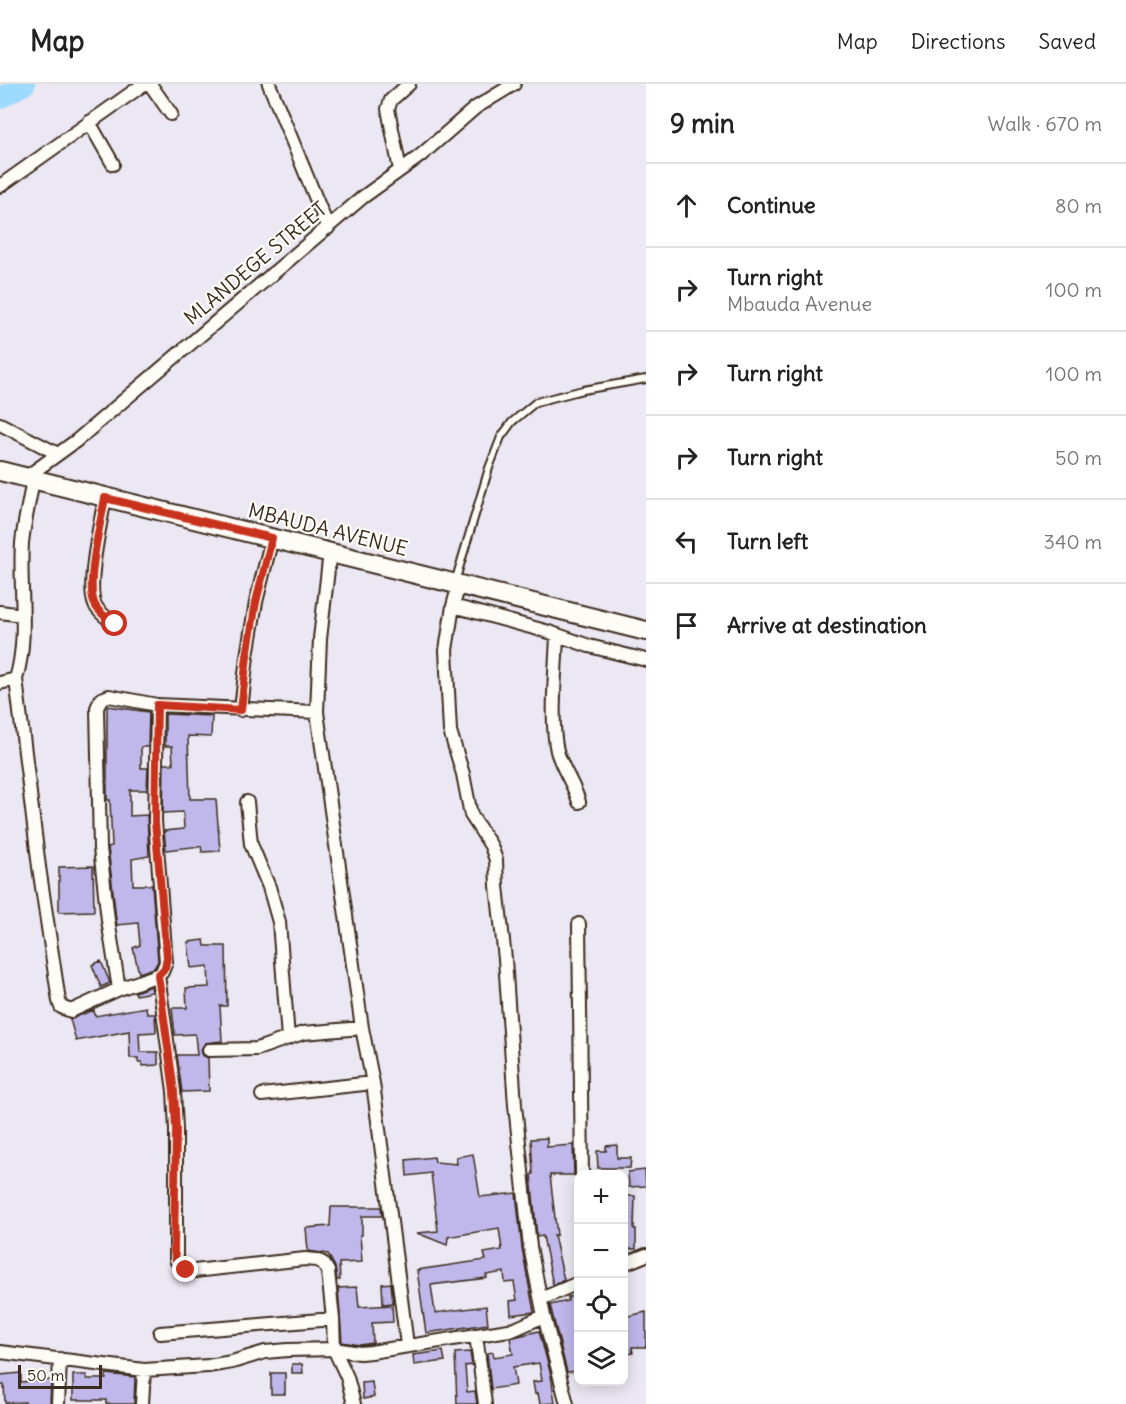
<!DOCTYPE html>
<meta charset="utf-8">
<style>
:root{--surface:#fff;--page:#f6f6f6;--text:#222;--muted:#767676;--line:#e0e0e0}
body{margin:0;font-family:Delius,sans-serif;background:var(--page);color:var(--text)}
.controls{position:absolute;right:18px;bottom:18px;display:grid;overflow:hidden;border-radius:12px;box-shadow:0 3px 15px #0003}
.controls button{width:54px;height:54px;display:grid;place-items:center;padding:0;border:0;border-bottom:2px solid var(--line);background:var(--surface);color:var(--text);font:30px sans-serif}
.scale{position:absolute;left:18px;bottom:15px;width:84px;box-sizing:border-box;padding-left:6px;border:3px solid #3b2a1e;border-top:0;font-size:16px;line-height:21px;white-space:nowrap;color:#3b2a1e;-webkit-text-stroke:4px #fdfcf7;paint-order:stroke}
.stop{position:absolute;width:18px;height:18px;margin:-14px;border:4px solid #c8321e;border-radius:50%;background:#fff}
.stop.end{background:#c8321e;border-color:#fff;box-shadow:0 2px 6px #0008}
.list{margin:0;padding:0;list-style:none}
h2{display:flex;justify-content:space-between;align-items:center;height:78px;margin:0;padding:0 24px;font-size:26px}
h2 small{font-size:20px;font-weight:400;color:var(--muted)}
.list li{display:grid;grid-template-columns:39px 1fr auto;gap:18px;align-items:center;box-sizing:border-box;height:84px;padding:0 24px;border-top:2px solid var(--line)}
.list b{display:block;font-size:22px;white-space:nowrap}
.list p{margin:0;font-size:20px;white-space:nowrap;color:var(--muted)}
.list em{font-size:20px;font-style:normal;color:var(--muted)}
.icon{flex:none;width:33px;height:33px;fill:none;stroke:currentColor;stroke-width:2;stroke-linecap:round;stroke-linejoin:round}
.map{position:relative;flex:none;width:646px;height:1320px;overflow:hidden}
header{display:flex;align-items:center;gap:36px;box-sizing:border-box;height:84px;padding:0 30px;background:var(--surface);border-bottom:2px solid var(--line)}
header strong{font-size:28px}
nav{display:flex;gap:33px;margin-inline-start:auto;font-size:21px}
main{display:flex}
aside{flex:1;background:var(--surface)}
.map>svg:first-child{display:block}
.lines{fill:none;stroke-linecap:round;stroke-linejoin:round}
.river{stroke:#9ed9ff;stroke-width:21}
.building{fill:#c0b8ea;stroke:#3b2a1e;stroke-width:1.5}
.lane-casing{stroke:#3b2a1e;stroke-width:10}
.street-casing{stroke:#3b2a1e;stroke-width:16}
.secondary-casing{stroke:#3b2a1e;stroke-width:22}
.lane{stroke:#fdfcf7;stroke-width:6}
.street{stroke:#fdfcf7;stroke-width:12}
.secondary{stroke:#fdfcf7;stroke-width:18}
.route{stroke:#c8321e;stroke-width:8}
.labels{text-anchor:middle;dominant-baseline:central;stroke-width:4.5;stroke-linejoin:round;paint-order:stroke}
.street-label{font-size:20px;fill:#3b2a1e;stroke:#fdfcf7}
</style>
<header>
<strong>Map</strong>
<nav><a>Map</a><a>Directions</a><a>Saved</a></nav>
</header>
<main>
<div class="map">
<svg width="646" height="1320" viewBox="0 0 646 1320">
<rect width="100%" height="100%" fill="#ebe8f3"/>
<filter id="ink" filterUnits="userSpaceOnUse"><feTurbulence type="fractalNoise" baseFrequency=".0167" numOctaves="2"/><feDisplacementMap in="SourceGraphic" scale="12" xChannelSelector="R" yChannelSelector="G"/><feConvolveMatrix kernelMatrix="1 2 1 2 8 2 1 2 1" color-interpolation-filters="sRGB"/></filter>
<g filter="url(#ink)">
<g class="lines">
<path class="river" d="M0 14 25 0"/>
</g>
<path class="building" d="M107 622 149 628 148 663H141V684H148L147 706H130V732L147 731 149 772 132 775 133 801H152L158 877 154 884 139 889 133 864 140 861 138 839 117 841 116 835 108 763 112 762 110 716H107Z
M165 630 212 632 211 653 188 652 190 715H216L220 767 202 768 201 762 166 766 164 747 184 745 183 728 163 729 164 680H173L172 662H165Z
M93 782 94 827 59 828V783Z
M204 856 205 862H226L227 922H220L222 957 205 959 201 966 202 971 208 974 209 1007 182 1008 177 971H197L195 950 175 951 172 924H187L186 904 209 903 208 882 191 884 188 858Z
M101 877 110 899 101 903 92 881Z
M151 902 152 908 136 911 135 908Z
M146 923 147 930H155L156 948 139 949 140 968H158V981L142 982V978H138V974H130L129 947 76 957 70 935 94 926 95 932Z
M547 1054V1063L573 1061 574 1091H550L557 1151H554L564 1196 553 1201 543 1152 537 1153 531 1091 533 1090 531 1055Z
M617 1061V1074H631L630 1084H598L597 1067H606V1062Z
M473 1070 480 1113 516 1109 522 1164 534 1228 511 1231 510 1217 517 1216 514 1198 505 1199 504 1188 486 1191 487 1194 431 1201 435 1229 486 1222 488 1240 426 1249 417 1186 486 1176 484 1169 502 1166 499 1144 448 1153 447 1161 417 1149 438 1147 431 1089 407 1092 406 1076 434 1073 435 1078 457 1080 456 1073Z
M645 1086 646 1102 629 1103 628 1088Z
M624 1112H635L634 1145H636V1165H624Z
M331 1123H381L382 1132H362V1151H360L362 1178 339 1179 340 1196H337L335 1183 328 1170 308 1167 306 1144 330 1142Z
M391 1199 393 1219 383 1220 382 1200Z
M357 1203 359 1223 392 1221 393 1238 372 1239 373 1259 360 1261 342 1258 338 1204Z
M579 1212V1287L567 1288 550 1221 568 1217V1213Z
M646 1228V1263H632L633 1269 624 1271V1233Z
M539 1247 551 1291 555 1319 540 1320 538 1309 535 1310 533 1298 542 1297 539 1279 513 1283 516 1301 491 1305 487 1269 493 1268 494 1273 513 1270 510 1254Z
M443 1267 445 1277 414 1281 413 1271Z
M470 1268 472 1281 465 1282 467 1308 475 1307 477 1320H457L455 1269Z
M292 1280H302L303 1289H292Z
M21 1289V1298L51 1296 50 1320H25V1318L5 1319 4 1301H0V1291Z
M271 1289H285V1310H271Z
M106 1290 135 1293 134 1320H106V1316H73V1291H87V1295H106Z
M372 1298 374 1313 363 1315 362 1299Z"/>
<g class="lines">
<g class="lane-casing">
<path id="lane" d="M455 498 489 384 501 353 512 338 536 318 583 306 646 295"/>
</g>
<g class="street-casing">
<path id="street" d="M150 0 171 30
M269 0 328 144
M89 38 113 80
M400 86 388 25 391 16 409 0
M0 102 144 0
M0 340 58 370
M25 394 76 357 363 113 420 72 475 24 514 0
M105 414C101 437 86 501 95 521 99 529 108 535 115 540
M330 468 320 555 317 628 362 944 373 999 407 1261
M459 500 453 522 446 566 450 647 463 690 471 731 491 762 496 776 497 802 505 875 515 1021 530 1163 544 1232 567 1320
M453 522 549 548 589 562 646 576
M0 528 23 531
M557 551C556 584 550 636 557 667 562 685 574 700 579 718
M16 595 39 783 59 917 61 923 71 927 119 905 158 891 162 888 166 878 155 737 157 621
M0 599 16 595C29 551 19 505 22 459 24 438 30 416 33 394
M241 626 247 572 256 518 272 454
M247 718 251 760 269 803 279 838 288 954
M579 840 582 1090
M158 891 174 1007 176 1045V1176L186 1186 194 1187 305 1175 317 1176 323 1179 328 1187 333 1235 334 1265 347 1293 354 1320
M119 905 108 836 100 764 97 624 101 615 109 612 157 621 317 628
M209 966 257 965 303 949 362 944
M262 1011 373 999
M624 1180 646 1171
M541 1215 578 1199
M160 1249 333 1235
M476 1251 485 1320
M0 1268 144 1286 208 1282 232 1278 265 1268 288 1266 334 1265 360 1269 371 1268 515 1245 544 1232
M58 1320 60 1275
M142 1320 144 1286"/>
</g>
<g class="secondary-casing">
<path id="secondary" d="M0 387 646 547"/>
</g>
<use href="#lane" class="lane"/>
<use href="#street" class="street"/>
<use href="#secondary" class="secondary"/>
</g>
</g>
<g class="lines" filter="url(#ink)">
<path class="route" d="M115 540C108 535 99 529 95 521 85 501 101 437 105 414L272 454 256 518 247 572 241 626 157 621 155 738 167 873 165 884 158 891 174 1007 176 1045 174 1168 176 1176 186 1186"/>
</g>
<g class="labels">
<g class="street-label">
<text transform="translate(255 179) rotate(-40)">MLANDEGE STREET</text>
<text transform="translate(328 445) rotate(14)">MBAUDA AVENUE</text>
</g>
</g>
</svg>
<div class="controls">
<button>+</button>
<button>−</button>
<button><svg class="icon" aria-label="locate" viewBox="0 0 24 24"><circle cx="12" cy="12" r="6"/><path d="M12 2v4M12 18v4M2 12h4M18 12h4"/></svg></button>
<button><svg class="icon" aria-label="layers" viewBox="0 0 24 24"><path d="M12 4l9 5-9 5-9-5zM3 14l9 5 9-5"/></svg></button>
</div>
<div class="scale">50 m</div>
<div class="stop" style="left:115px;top:540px"></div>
<div class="stop end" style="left:186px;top:1186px"></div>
</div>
<aside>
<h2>9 min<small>Walk · 670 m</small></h2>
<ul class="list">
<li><svg class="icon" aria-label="ahead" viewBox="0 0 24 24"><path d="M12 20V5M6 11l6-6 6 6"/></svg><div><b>Continue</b></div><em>80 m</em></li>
<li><svg class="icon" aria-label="right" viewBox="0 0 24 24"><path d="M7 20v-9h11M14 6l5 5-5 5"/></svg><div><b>Turn right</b><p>Mbauda Avenue</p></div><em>100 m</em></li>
<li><svg class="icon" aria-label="right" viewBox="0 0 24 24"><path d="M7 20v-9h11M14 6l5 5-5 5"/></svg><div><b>Turn right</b></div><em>100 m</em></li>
<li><svg class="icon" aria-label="right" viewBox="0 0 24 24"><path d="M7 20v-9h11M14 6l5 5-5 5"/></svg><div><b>Turn right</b></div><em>50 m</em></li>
<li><svg class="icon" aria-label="left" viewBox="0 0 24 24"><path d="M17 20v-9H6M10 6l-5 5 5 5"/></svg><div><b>Turn left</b></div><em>340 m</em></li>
<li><svg class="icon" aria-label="arrive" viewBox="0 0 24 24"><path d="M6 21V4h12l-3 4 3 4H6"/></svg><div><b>Arrive at destination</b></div></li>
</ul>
</aside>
</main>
